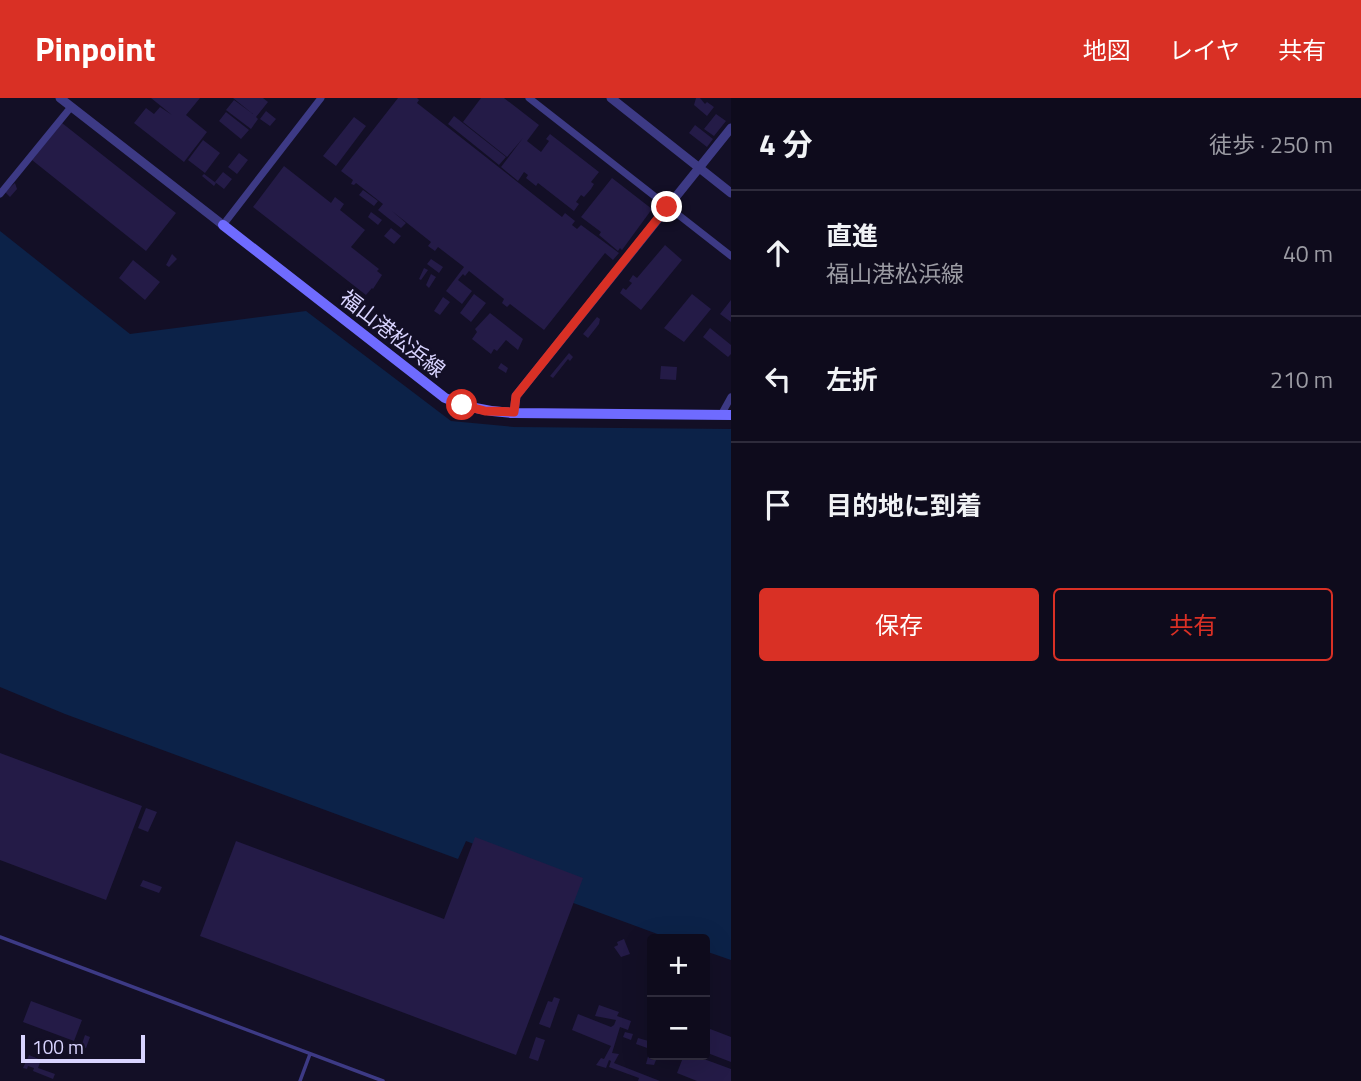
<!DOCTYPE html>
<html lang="ja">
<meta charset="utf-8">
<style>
:root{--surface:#0e0b1c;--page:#1c1929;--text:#f1f3f6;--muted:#9b9ba3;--line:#2e2b3b;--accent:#d93025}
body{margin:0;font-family:"Titillium Web","Noto Sans JP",sans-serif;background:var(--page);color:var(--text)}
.controls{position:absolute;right:21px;bottom:21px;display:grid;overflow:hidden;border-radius:7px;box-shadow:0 7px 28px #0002}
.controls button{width:63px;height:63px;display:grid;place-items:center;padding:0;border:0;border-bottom:2px solid var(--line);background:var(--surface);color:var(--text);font:35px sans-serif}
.scale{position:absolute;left:21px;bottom:18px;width:124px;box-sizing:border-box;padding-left:7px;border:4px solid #d9d4ff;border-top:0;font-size:19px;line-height:24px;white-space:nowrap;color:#d9d4ff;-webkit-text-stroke:5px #130f26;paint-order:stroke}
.stop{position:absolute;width:21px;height:21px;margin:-16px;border:5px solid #d93025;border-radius:50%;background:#fff}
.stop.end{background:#d93025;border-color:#fff;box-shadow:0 2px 7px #0008}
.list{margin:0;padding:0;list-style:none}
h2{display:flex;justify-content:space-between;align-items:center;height:91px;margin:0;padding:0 28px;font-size:30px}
h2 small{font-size:23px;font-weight:400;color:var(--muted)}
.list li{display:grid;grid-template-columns:46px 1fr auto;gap:21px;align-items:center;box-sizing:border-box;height:126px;padding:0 28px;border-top:2px solid var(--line)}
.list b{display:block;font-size:26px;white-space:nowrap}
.list p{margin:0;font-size:23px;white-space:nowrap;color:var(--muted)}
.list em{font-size:23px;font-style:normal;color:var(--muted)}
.actions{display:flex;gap:14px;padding:21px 28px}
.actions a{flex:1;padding:16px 0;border:2px solid var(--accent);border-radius:7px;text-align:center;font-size:24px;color:var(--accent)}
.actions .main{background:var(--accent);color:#fff}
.icon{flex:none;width:38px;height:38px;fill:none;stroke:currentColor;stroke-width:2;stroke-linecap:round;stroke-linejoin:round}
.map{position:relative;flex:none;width:731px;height:983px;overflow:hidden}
header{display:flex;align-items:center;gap:42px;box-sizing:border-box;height:98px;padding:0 35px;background:var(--accent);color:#fff}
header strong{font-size:33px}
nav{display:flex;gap:38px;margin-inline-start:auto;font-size:24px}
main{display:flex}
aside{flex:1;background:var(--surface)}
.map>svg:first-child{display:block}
.water{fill:#0c2248}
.building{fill:#241b47}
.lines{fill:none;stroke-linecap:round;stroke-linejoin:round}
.service{stroke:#3d3a85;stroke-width:3.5}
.minor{stroke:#3d3a85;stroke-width:7}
.tertiary{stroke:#3d3a85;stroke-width:9}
.secondary{stroke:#6f6bff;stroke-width:10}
.route{stroke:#d93025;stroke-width:9}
.labels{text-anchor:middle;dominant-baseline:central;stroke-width:5;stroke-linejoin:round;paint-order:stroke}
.street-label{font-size:21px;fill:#d9d4ff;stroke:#130f26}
</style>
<header>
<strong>Pinpoint</strong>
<nav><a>地図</a><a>レイヤ</a><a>共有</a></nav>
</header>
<main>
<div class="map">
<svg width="731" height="983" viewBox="0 0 731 983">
<rect width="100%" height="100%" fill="#130f26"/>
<path class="water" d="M0 133 130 236 306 213 451 323 514 329 731 331V862L705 853V841H671L568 803 573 784 466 743 458 761 65 616 0 589Z"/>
<path class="building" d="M151 0H200L186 17 207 34 184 64 134 25 146 10 154 16 160 9 172 17Z
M233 0H263L268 4 256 19 258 21 251 31 226 12 234 2 253 16Z
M398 0H417L419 2 417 5 562 119 565 115 575 123 572 127 577 131 581 127 619 155 613 162 605 155 544 232 510 206 507 209 502 205 504 201 469 173 465 178 463 176 458 182 472 193 462 206 446 193 464 169 438 149 435 153 428 148 431 144 392 113 406 125 401 130 388 120 378 112 383 106 356 85 354 87 351 86 353 82 341 73Z
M481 0H504L539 27 527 43 541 54 549 43 546 41 550 36 599 74 591 84 594 86 591 91 584 99 581 97 576 104 579 106 574 113 538 85 536 88 526 80 528 77 524 74 518 83 501 69 523 40 507 59 463 24Z
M696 0H700L705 6 707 4 714 9 707 18 694 7Z
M266 13 276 21 270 28 260 21Z
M226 14 249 32 241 41 219 23Z
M716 16 726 23 714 38 704 31Z
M454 18 506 59 499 67 448 26Z
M354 19 366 28 336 68 323 58Z
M62 25 176 115 146 153 32 62Z
M695 27 713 41 707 49 689 35Z
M203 42 220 55 205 75 188 62Z
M239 55 248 62 237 76 228 69Z
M284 68 331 105 335 99 344 106 340 112 365 132 351 149 379 171 377 173 382 177 373 191 372 190 366 197 253 109Z
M223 74 232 81 224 91 215 84Z
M204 76 216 85 214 88 202 78Z
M612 80 652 111 622 152 620 150 618 153 599 137 601 134 581 119Z
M15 85 17 91 10 99 5 94Z
M363 92 378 103 374 108 359 97Z
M371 114 382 122 378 127 368 119Z
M391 130 401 138 394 146 384 138Z
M665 147 682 162 641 212 620 195 623 190 626 192 632 185 629 183 633 177 637 180Z
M172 156 177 161 169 169 166 167Z
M431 161 443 169 439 175 427 166Z
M133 162 160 184 145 202 119 180Z
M424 170 428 172 421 182 419 181Z
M431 176 436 179 429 190 426 187Z
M474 196 486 205 471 224 460 215Z
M692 196 711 211 684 244 664 230Z
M443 199 450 204 440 217 434 213Z
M731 202V224L720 216Z
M490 215 523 241 518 252 506 242 497 253 494 251 491 256 472 241 477 234 475 231Z
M597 219 600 221 599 226 588 240 583 236Z
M710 230 731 247V256L728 259 703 239Z
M569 255 573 259 570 263 568 261 553 280 550 278Z
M501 265 508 270 506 275 498 270Z
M661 268 677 269 676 282 660 281Z
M0 655 142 708 106 802 0 762Z
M146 710 157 714 148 734 138 730Z
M475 739 583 780 516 957 200 838 236 743 444 821Z
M143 782 162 789 159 795 140 788Z
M624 841 630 856 621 859 614 849 618 847 617 844Z
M554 899 560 901 550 930 539 926 548 903 552 904Z
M31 903 82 922 74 943 23 924Z
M599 907 619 914 617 918 631 923 628 932 620 929 612 955 619 956 614 965 660 983H638L639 980 609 969 611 963 609 962 606 970 596 967 601 960 604 961 611 948 572 932 578 916 611 929 614 927 616 922 595 918Z
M705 929 731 939V964L705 954Z
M625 934 633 936 631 942 623 939Z
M85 937 90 939 86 950 81 949Z
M536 939 545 942 538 963 529 960Z
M638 940 652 944V957H658L654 967 646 966 650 951 636 946Z
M29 957 41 962 38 970 55 976 53 981 33 973 34 970 28 968 27 971 23 970Z
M684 957H693L731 971V983H697L677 975Z"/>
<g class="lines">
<path class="service" d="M0 839 383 983
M300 983 310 956"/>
<path class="minor" d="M529 0 731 158
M0 96 71 9
M223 127 321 0
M721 317 731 299"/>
<path class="tertiary" d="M60 0 223 127
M611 0 731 95
M514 315 516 298 731 30"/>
<path class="secondary" d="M223 127 445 300C468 310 489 314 514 315L731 317"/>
</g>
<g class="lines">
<path class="route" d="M462 307 485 313 514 314 516 298 667 109"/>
</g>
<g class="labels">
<g class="street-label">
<text transform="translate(393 235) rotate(38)">福山港松浜線</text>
</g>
</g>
</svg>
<div class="controls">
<button>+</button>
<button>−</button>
</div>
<div class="scale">100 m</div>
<div class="stop" style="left:462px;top:307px"></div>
<div class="stop end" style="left:667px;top:109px"></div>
</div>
<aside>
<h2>4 分<small>徒歩 · 250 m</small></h2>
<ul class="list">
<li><svg class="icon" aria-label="ahead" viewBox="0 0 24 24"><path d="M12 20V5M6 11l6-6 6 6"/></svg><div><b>直進</b><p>福山港松浜線</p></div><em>40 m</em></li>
<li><svg class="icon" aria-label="left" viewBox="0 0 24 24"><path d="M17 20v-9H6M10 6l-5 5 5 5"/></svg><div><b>左折</b></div><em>210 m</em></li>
<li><svg class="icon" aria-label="arrive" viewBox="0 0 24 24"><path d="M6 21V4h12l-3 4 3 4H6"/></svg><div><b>目的地に到着</b></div></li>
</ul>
<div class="actions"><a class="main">保存</a><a>共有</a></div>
</aside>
</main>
